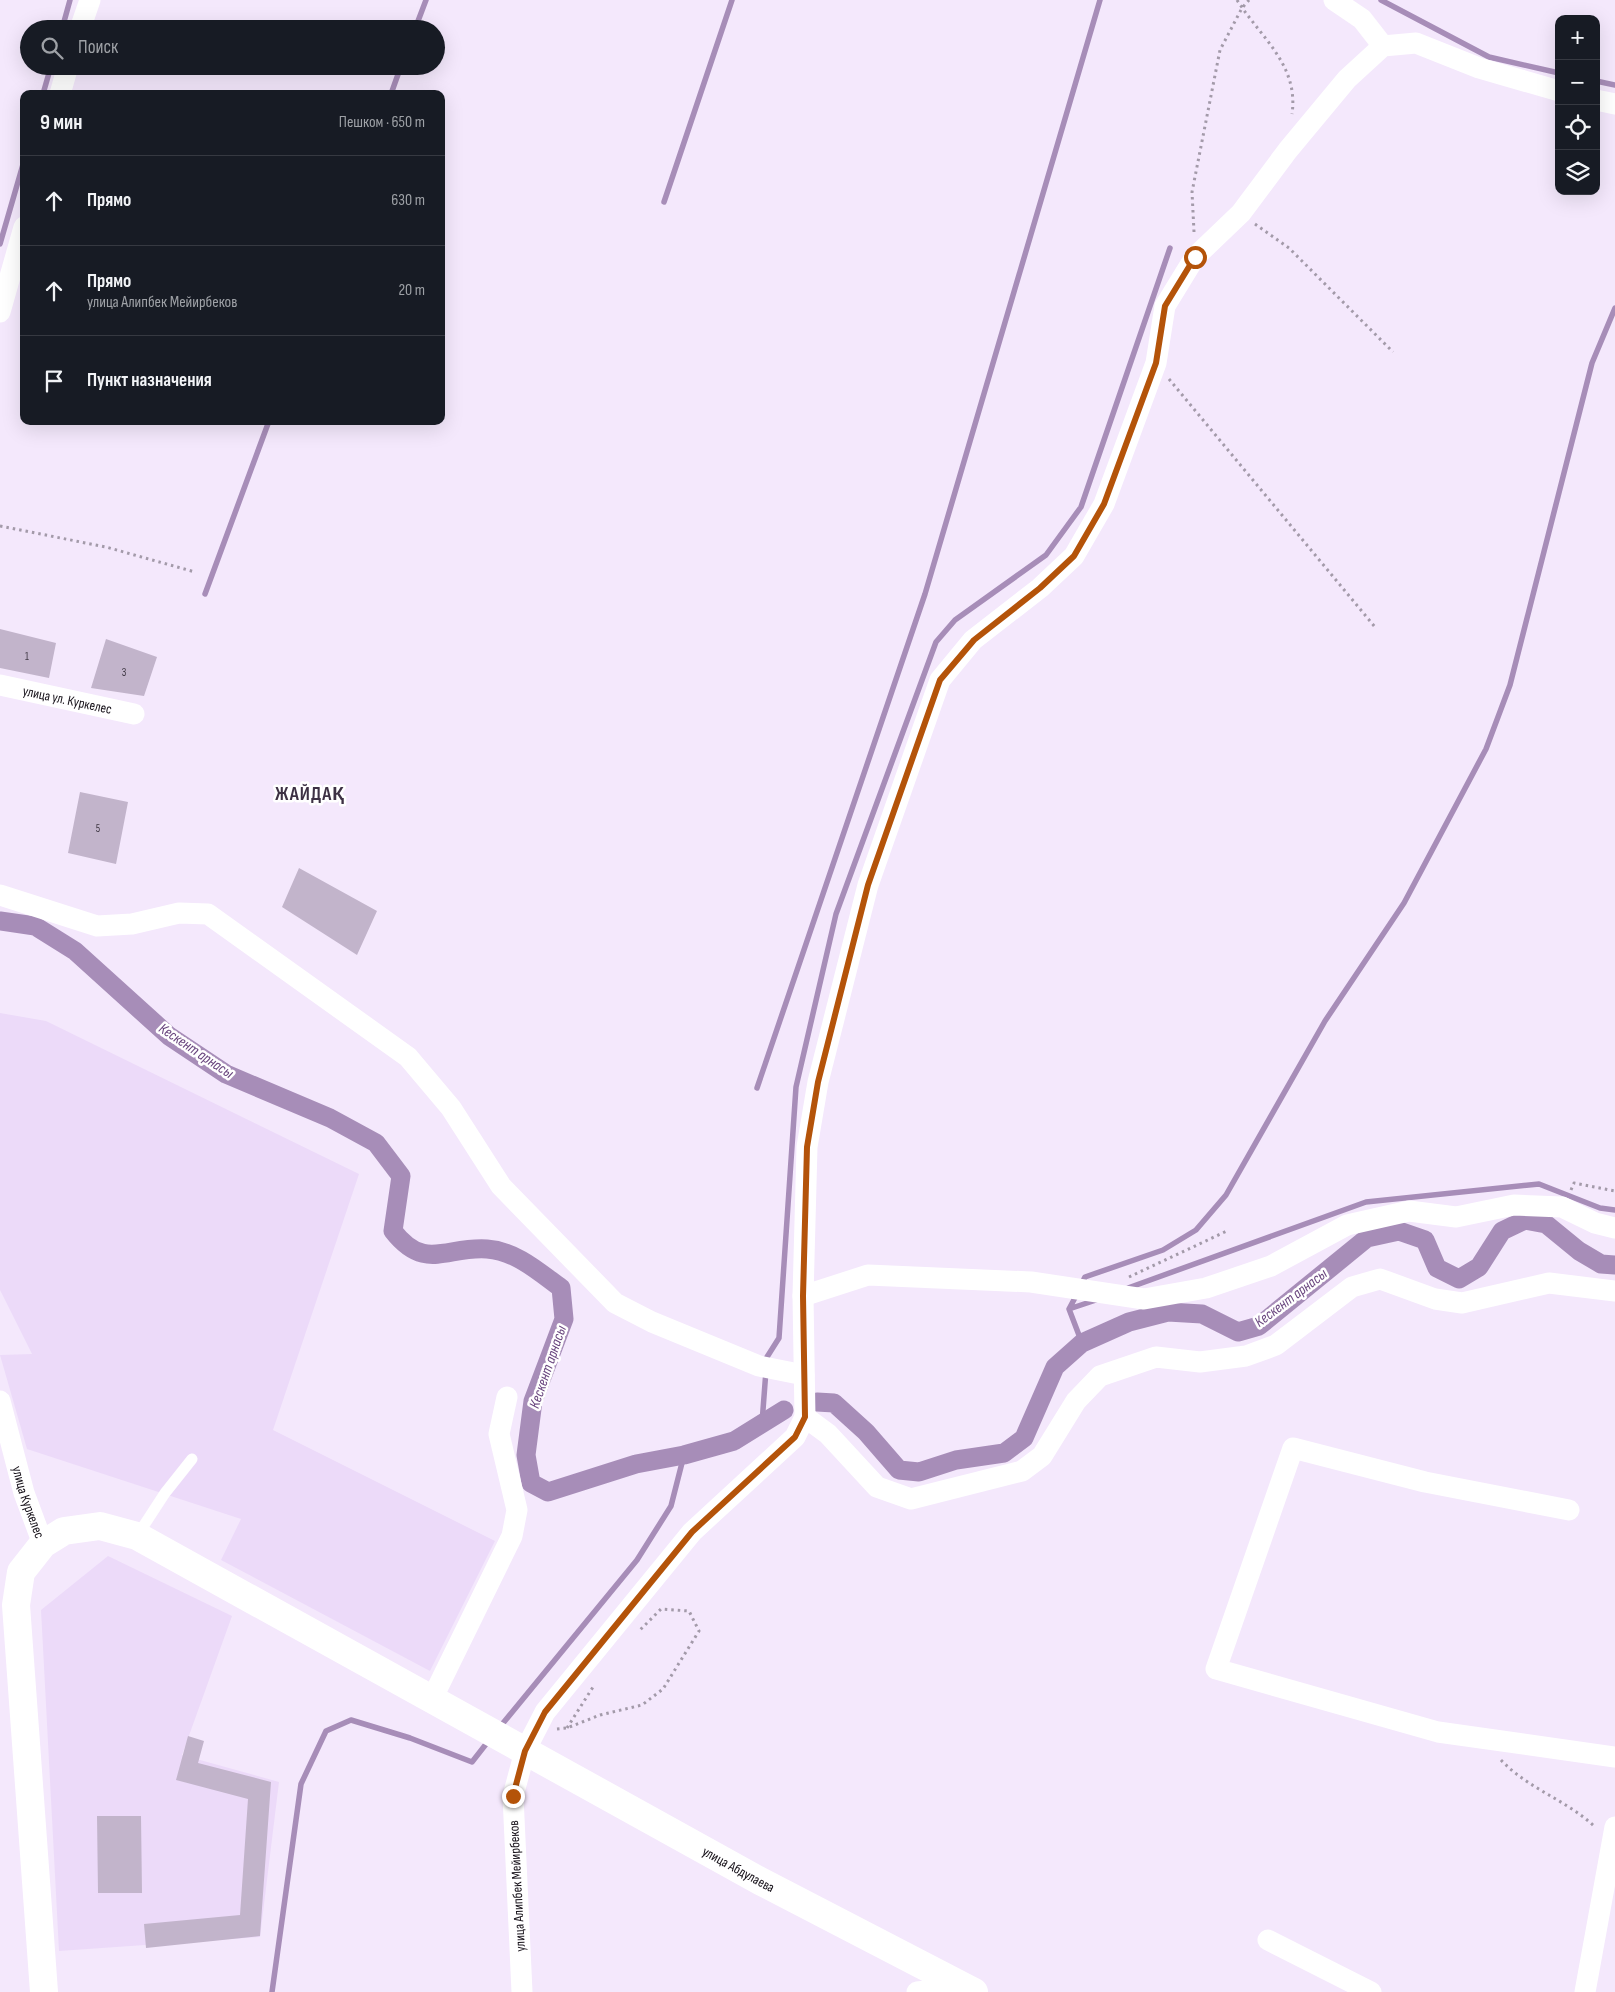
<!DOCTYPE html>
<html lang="ru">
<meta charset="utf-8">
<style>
:root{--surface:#171b24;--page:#20242c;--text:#f1f3f6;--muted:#9ea1a6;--line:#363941}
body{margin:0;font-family:"Sofia Sans Condensed",sans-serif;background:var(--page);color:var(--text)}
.controls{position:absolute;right:15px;top:15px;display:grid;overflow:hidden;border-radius:10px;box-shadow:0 5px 20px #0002}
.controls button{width:45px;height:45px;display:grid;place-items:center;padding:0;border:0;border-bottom:1px solid var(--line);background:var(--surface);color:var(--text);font:25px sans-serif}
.stop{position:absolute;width:15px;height:15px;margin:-11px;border:4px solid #b45309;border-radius:50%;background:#fff}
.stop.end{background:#b45309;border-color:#fff;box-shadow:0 1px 5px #0008}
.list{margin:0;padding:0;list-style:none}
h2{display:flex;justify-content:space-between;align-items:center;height:65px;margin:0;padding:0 20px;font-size:21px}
h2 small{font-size:16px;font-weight:400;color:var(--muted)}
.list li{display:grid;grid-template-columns:32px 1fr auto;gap:15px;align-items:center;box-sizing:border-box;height:90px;padding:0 20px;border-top:1px solid var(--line)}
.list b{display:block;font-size:19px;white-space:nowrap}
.list p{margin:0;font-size:16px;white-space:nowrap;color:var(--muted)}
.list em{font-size:16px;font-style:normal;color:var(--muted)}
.icon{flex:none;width:28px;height:28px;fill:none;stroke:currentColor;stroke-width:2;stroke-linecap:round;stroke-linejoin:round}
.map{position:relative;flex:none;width:1615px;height:1992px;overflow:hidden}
.search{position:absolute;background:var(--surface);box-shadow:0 5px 20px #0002;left:20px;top:20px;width:425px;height:55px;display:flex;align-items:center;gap:12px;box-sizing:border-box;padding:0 18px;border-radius:28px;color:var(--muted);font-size:19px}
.panel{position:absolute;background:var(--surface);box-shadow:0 5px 20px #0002;left:20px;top:90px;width:425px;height:335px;border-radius:10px}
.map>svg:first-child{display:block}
.built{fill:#ecdaf9}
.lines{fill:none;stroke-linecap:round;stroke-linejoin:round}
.stream{stroke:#a78db8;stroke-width:5.5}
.canal{stroke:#a78db8;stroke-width:19}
.building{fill:#c2b4cb}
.path{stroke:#a39aa9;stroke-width:3;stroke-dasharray:2.5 4;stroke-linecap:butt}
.service{stroke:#fff;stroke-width:11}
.minor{stroke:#fff;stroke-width:21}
.secondary{stroke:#fff;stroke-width:28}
.route{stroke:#b45309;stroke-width:6}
.labels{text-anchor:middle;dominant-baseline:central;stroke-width:5;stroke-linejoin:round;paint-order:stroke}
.number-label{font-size:11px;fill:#403945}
.street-label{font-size:14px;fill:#151018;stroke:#fff}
.water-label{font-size:15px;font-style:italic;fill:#68447d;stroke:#fff}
.district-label{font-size:19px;font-weight:bold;letter-spacing:1px;fill:#3d3144;stroke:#fff}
</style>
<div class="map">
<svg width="1615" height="1992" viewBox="0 0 1615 1992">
<rect width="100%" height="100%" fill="#f4e8fc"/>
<path class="built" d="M0 1013 46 1021 359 1174 273 1430 495 1541 430 1671 221 1560 241 1519 27 1449 0 1355 32 1354 0 1290Z
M108 1556 232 1616 182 1755 279 1782 260 1937 59 1951 41 1610Z"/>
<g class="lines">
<path class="stream" d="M1381 0 1489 57 1559 73
M62 29 70 0
M415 29 426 0
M1596 81 1615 85
M43 94 51 66
M391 94 401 66
M664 202 732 0
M0 244 24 161
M205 594 269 421
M757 1088 925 594 1100 0
M1081 1285 1085 1277 1163 1250 1196 1230 1226 1195 1325 1021 1404 903 1486 749 1510 685 1592 363 1615 308
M1128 1288 1366 1202 1539 1184 1600 1208 1615 1210
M1077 1294 1069 1309 1082 1343
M1069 1309 1096 1300
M762 1423 767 1357 779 1338 796 1087 836 914 936 642 955 620 1046 555 1081 507 1170 248
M499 1728 637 1560 671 1506 684 1455
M272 1992 301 1784 326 1731 351 1720 410 1738 472 1762 490 1739"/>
<path class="canal" d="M0 921 35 926 75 951 169 1036 226 1074 330 1118 376 1143 401 1176 393 1231C425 1272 446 1246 487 1249 516 1251 539 1272 561 1288L564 1319 533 1401 526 1455 531 1483 548 1492 636 1464 684 1455 734 1441 784 1410
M817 1402 834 1403 866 1432 899 1470 919 1472 956 1460 1004 1453 1024 1438 1055 1367 1082 1343 1129 1322 1168 1312 1202 1314 1238 1332 1259 1326 1367 1238 1399 1231 1425 1240 1437 1268 1459 1279 1479 1267 1502 1231 1525 1220 1546 1224 1579 1251 1601 1264 1615 1265"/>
</g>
<path class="building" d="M0 629 56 643 49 678 0 668Z
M106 639 157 657 144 696 91 688Z
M80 792 128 802 116 864 68 853Z
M299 868 377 911 357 955 282 907Z
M188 1736 204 1741 198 1763 271 1782 260 1936 146 1948 144 1924 240 1915 248 1799 176 1780Z
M97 1816H141L142 1893H98Z"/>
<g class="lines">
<path class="path" d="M1237 0C1261 38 1299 65 1292 114
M1255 224 1289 248 1393 352
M1194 232 1192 192 1220 50 1242 8 1249 0
M1169 379 1375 627
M0 526 106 547 195 572
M1571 1190 1574 1183 1615 1191
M1129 1277 1229 1230
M567 1728 593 1687
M557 1729 567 1728 600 1715 642 1705 663 1689 699 1631 689 1611 661 1609 638 1632
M1501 1760C1528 1789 1567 1800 1595 1827"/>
<path class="service" d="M137 1536 165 1493 192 1459"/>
<g class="minor">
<path d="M1334 0 1362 19 1383 46"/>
<path d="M80 29 90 0"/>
<path d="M60 94 68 66"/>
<path d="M1596 100 1615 104"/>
<path d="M0 312 24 227"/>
<path id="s1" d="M0 685 134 714"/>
<path d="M0 895 97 926 132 924 179 913 208 914 408 1057 451 1108 501 1186 615 1303 652 1322 759 1366 804 1375"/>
<path d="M803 1296 868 1275 1031 1282 1144 1299 1206 1288 1271 1266 1347 1225 1409 1211 1456 1217 1514 1205 1562 1207 1595 1223 1615 1228"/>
<path id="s2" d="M0 1401 24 1493 43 1544"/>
<path d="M805 1417 828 1434 877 1487 911 1499 1022 1471 1042 1456 1076 1401 1100 1376 1156 1357 1200 1362 1246 1356 1276 1345 1352 1287 1380 1279 1435 1299 1462 1303 1549 1283 1615 1291"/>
<path d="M1569 1510 1425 1482 1293 1448 1216 1669 1438 1732 1615 1757"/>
<path d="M432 1699 512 1536 517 1510 499 1434 507 1397"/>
<path d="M1268 1940 1371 1992"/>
<path d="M522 1992 513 1796 525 1751 545 1712 692 1532 795 1437 805 1417 803 1296 807 1147 818 1082 868 885 940 680 973 640 1040 588 1074 556 1104 504 1156 363 1165 306 1195 257 1241 213 1288 150 1347 79 1383 46 1416 43 1479 68 1559 91"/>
<path d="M917 1992 965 1987"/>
<path d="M1585 1992 1615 1827"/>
</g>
<path class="secondary" id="s3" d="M44 1992 16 1605 21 1572 43 1544 64 1531 100 1526 137 1536 760 1881 974 1992"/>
</g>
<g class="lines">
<path class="route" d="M513 1796 525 1751 545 1712 692 1532 795 1437 805 1417 803 1296 807 1147 818 1082 868 885 940 680 974 640 1040 588 1074 556 1104 504 1156 363 1165 306 1195 257"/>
</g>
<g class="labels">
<g class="number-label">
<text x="27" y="656">1</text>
<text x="124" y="672">3</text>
<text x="98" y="828">5</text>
</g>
<g class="street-label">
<text stroke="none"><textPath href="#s1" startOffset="69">улица ул. Куркелес</textPath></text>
<text stroke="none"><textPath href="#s2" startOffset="105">улица Куркелес</textPath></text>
<text stroke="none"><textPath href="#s3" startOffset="1244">улица Абдулаева</textPath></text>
<text transform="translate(517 1886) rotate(-93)">улица Алипбек Мейирбеков</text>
</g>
<g class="water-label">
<text transform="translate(196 1051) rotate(34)">Кескент арнасы</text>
<text transform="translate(1291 1298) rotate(-37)">Кескент арнасы</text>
<text transform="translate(548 1367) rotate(-71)">Кескент арнасы</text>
</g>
<g class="district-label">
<text x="310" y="794">ЖАЙДАҚ</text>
</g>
</g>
</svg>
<div class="controls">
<button>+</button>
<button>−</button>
<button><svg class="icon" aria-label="locate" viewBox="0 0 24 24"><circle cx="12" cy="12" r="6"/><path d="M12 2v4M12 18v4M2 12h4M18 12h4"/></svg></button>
<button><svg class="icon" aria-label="layers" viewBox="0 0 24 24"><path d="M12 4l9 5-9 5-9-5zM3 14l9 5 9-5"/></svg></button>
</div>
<div class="stop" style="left:1195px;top:257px"></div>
<div class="stop end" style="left:513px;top:1796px"></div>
<div class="search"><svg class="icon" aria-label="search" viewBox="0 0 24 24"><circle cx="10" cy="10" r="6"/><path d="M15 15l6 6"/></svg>Поиск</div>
<section class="panel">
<h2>9 мин<small>Пешком · 650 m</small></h2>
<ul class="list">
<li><svg class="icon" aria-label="ahead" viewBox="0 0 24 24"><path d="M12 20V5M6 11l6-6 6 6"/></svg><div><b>Прямо</b></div><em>630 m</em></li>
<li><svg class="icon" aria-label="ahead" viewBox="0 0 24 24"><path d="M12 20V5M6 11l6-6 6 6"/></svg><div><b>Прямо</b><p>улица Алипбек Мейирбеков</p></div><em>20 m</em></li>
<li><svg class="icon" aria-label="arrive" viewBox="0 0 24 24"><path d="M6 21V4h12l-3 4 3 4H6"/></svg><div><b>Пункт назначения</b></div></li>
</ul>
</section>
</div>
